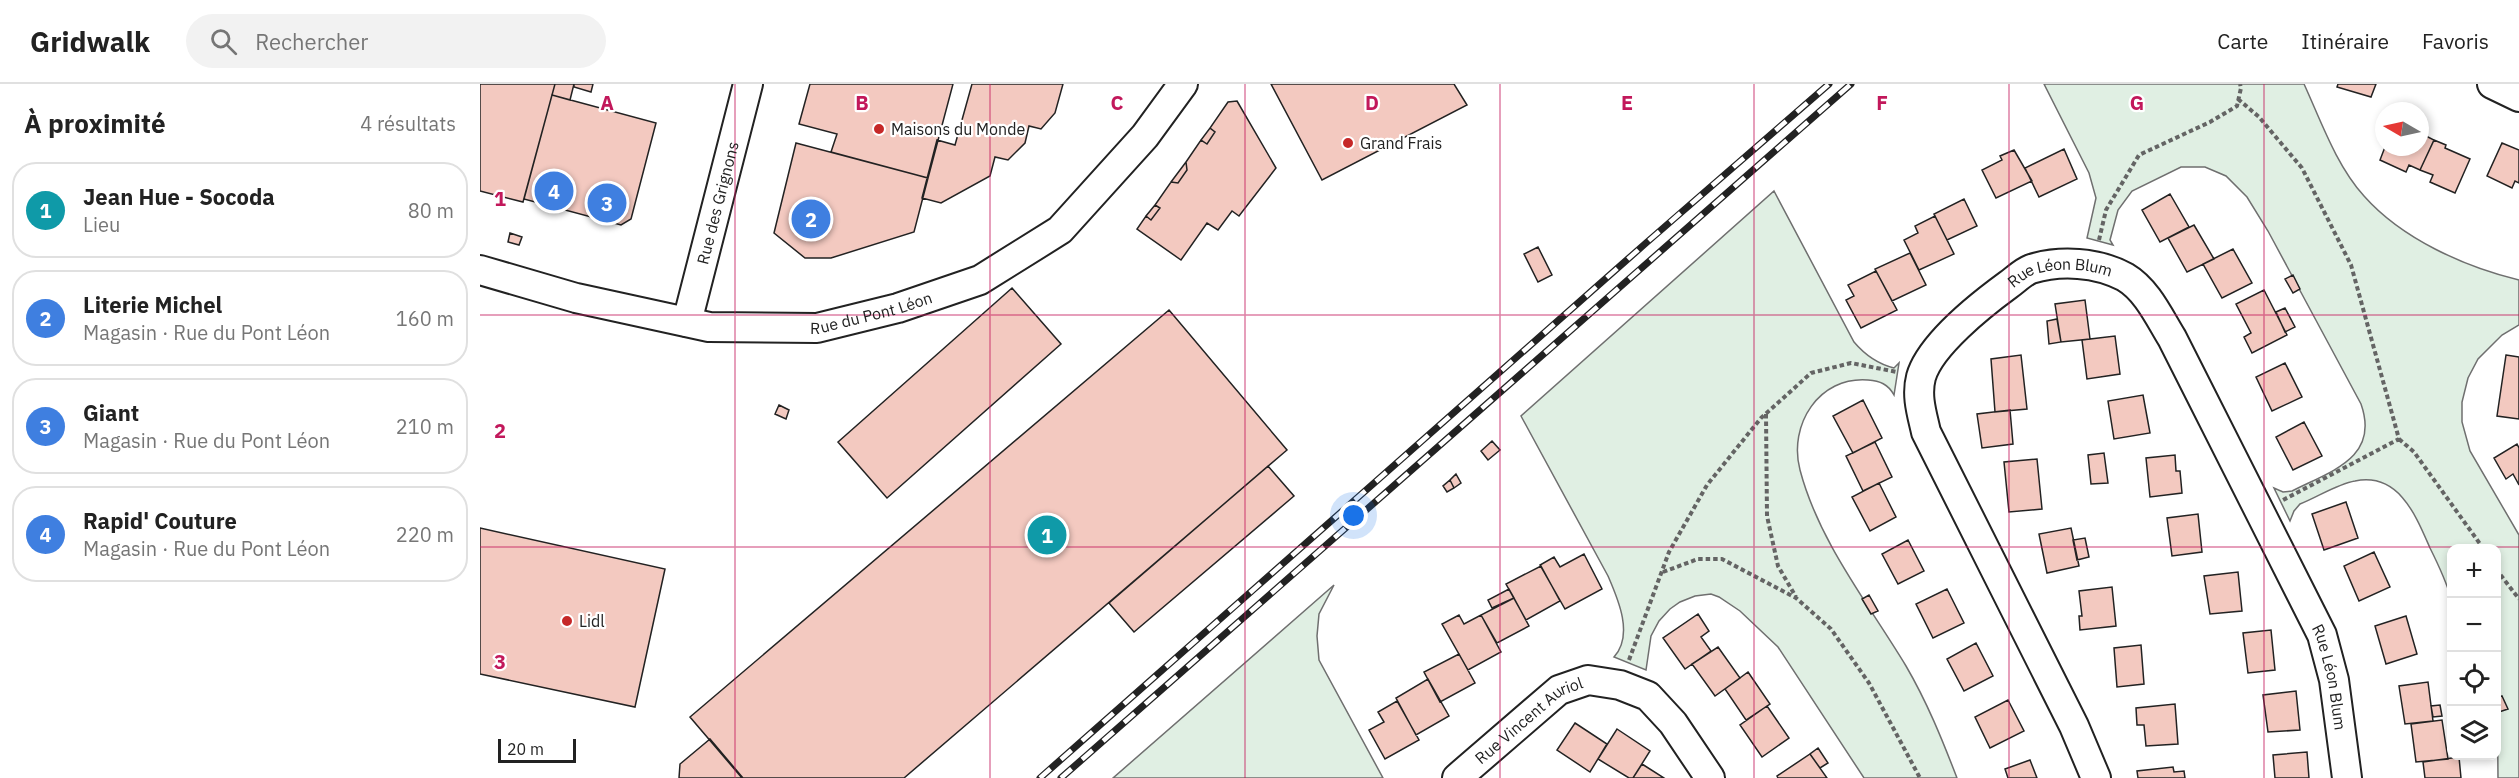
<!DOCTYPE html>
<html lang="fr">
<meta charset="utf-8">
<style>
:root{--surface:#fff;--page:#f2f2f2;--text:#222;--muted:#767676;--line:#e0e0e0;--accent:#c62828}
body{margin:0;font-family:"IBM Plex Sans",sans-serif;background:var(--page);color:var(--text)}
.controls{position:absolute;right:18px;bottom:18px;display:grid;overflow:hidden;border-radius:12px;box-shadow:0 3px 9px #0003}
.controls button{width:54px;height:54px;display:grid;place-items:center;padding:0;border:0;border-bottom:2px solid var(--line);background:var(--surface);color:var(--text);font:30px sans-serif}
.compass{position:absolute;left:1895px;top:18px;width:54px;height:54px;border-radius:50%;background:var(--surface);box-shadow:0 3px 9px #0003;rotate:279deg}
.scale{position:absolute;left:18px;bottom:15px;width:78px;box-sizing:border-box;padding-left:6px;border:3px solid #222;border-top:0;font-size:16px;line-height:21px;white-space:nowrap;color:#222;-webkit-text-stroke:4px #fff;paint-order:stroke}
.you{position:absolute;left:874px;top:432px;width:21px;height:21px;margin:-15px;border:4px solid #fff;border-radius:50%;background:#1a73e8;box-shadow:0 0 0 9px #1a73e833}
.badge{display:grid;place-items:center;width:39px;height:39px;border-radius:50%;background:var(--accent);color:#fff;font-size:20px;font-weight:700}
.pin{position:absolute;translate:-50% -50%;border:3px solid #fff;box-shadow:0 2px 6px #0006}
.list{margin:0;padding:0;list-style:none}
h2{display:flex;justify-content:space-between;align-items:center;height:78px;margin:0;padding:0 24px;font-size:26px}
h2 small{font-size:20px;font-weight:400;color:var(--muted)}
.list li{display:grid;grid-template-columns:39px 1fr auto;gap:18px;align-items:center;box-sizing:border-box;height:96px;margin:0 12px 12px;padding:0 12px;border:2px solid var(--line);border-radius:24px}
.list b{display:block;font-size:22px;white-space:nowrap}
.list p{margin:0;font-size:20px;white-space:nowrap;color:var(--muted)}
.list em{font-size:20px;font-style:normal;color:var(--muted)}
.icon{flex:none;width:33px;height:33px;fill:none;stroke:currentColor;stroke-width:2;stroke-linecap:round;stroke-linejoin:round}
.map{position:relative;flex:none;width:2039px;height:694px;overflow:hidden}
header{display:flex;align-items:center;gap:36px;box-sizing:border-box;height:84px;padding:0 30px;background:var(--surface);border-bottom:2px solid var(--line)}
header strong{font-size:28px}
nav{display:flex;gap:33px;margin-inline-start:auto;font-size:21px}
.search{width:420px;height:54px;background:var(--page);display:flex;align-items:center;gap:15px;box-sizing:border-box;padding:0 21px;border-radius:33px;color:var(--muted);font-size:22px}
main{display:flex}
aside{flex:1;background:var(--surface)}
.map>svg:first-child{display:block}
.green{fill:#e0efe3;stroke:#6f6f6f;stroke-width:1.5}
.building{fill:#f3c9c0;stroke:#222;stroke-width:1.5}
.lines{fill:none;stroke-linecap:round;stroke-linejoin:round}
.minor-casing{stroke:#222;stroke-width:32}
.path{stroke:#646464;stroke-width:4;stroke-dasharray:4.5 3;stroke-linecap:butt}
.minor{stroke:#fff;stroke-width:28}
.rail-casing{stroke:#222;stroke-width:7}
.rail{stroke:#fff;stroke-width:4.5;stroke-dasharray:14;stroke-linecap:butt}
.grid{fill:none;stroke:#c2185b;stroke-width:1.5;stroke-opacity:0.55}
.poi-dot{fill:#c62828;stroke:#fff;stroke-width:2}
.labels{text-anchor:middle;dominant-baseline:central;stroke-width:4.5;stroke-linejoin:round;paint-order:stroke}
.poi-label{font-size:16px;fill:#222;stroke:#fff;text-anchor:start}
.street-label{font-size:16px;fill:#222;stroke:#fff}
.grid-label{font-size:20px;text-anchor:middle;font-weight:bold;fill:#c2185b;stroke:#fff;stroke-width:4.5;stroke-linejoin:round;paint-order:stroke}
</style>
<header>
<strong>Gridwalk</strong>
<div class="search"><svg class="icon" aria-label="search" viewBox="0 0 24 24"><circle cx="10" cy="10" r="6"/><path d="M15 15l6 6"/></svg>Rechercher</div>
<nav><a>Carte</a><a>Itinéraire</a><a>Favoris</a></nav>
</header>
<main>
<aside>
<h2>À proximité<small>4 résultats</small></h2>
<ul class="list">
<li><span class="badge" style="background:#0f9aa8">1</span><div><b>Jean Hue - Socoda</b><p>Lieu</p></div><em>80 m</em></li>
<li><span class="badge" style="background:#3f7fe0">2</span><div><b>Literie Michel</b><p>Magasin · Rue du Pont Léon</p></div><em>160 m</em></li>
<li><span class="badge" style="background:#3f7fe0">3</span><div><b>Giant</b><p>Magasin · Rue du Pont Léon</p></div><em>210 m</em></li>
<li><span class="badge" style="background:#3f7fe0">4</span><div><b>Rapid' Couture</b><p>Magasin · Rue du Pont Léon</p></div><em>220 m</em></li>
</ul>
</aside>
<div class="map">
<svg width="2039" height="694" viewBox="0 0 2039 694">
<rect width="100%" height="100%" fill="#fff"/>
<path class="green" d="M1564 0H1824C1841 37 1856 81 1884 112 1922 155 1985 183 2039 196V241L2022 251 1998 275 1988 294 1982 318V338L1990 367 2039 451V694H2018L2016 464H1972L1971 514C1966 497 1958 480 1950 464 1936 432 1919 388 1875 397 1857 400 1838 413 1820 420L1814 427 1810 437 1794 404 1803 408 1812 407C1851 387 1900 374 1881 320L1788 147 1767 113 1746 92 1725 83H1701L1652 107 1638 126 1630 156 1633 161 1607 154 1616 114 1609 89Z
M1294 107 1374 258C1385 271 1398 280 1414 284L1419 279 1414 311C1408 300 1400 297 1388 296 1339 292 1308 341 1320 386 1339 458 1388 519 1426 582 1447 618 1462 655 1477 694H1384L1298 563 1260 527 1239 513 1231 510 1215 512 1200 518 1190 525 1179 537 1171 552 1166 586 1134 573C1154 551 1138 515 1128 492L1041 332Z
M854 501 839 530 837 552 839 576 903 694H633Z"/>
<path class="building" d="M0 0H75L43 118 0 107Z
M75 0H94L90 16 72 11Z
M94 0H113L111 8 94 3Z
M330 0H473L448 94 351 68 357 50 319 40Z
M492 0H583L575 29 561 45 549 42 545 59 528 76 515 73 510 92 461 119 442 114 457 56 475 61Z
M791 0H974L987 21 842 96Z
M1858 0H1896L1891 13 1857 3Z
M72 11 176 39 151 135 141 141 44 115Z
M757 17 796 84 759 132 752 127 738 146 727 139 701 176 657 145 666 132 671 136 680 124 675 121 691 98 698 99 707 86 706 78 721 56 727 60 735 48 730 44 748 18Z
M730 44 735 48 727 60 721 56Z
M1942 50 1954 56 1940 86 1929 81 1926 88 1900 76 1905 63H1940Z
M1954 56 1966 61 1965 64 1990 75 1975 109 1950 98 1953 91 1940 86Z
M316 59 448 94 434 148 351 174H325L294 149Z
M2022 59 2039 66V99L2035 97 2032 104 2007 92Z
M1584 65 1597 95 1559 113 1545 84Z
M1534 66 1552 97 1516 114 1502 86 1522 76 1520 72Z
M706 78 707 86 698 99 691 98Z
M1690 110 1709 143 1680 158 1662 126Z
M1484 115 1497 142 1467 156 1454 130Z
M675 121 680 124 671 136 666 132Z
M1455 132 1474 170 1439 186 1424 156 1438 149 1435 142Z
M1714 141 1734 175 1707 188 1688 154Z
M30 149 42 153 39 161 28 158Z
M1058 163 1072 191 1058 198 1044 170Z
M1753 165 1772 199 1742 214 1723 180Z
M1430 169 1446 201 1412 217 1395 185Z
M1396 187 1417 226 1381 244 1366 216 1374 212 1368 201Z
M1813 191 1820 205 1813 209 1805 195Z
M532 204 581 260 407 414 358 358Z
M1784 206 1807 251 1772 269 1764 253 1771 249 1756 220Z
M1605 216 1610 255 1581 258 1575 220Z
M1805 224 1815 243 1805 248 1796 228Z
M689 226 807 366 424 694H262L210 633Z
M1577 235 1581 258 1569 260 1567 237Z
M1635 252 1640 290 1607 295 1602 256Z
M1541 271 1547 325 1515 328 1511 275Z
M2026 271 2039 273V335L2017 332Z
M1805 279 1822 313 1792 327 1776 293Z
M1663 311 1670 349 1634 355 1628 317Z
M1383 316 1402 354 1373 369 1353 332Z
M299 321 309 326 306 335 295 330Z
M1530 326 1533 360 1502 364 1497 330Z
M1824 338 1842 372 1813 386 1796 353Z
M1012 357 1020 366 1008 376 1001 367Z
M1395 358 1412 393 1383 407 1366 372Z
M2037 360 2039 364V401L2033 390 2026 395 2014 374Z
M1624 369 1628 399 1611 400 1608 371Z
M1695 371 1696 387H1700L1702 409 1670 413 1666 374Z
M1557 375 1562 425 1529 428 1524 378Z
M788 382 814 412 654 548 629 519Z
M976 390 981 399 974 404 970 396Z
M970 396 974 404 967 408 963 402Z
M1399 399 1416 433 1390 447 1372 413Z
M1866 418 1878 454 1844 466 1832 430Z
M1718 430 1722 468 1692 472 1687 434Z
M0 444 185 485 155 623 0 590Z
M1591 444 1599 482 1567 489 1559 450Z
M1605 454 1609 473 1597 476 1593 456Z
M1428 456 1444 487 1418 500 1402 470Z
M1894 468 1910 503 1879 517 1864 482Z
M1104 470 1122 505 1085 525 1060 481 1074 473 1080 483Z
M1061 482 1080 517 1046 536 1026 500Z
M1758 488 1762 527 1730 530 1724 492Z
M1632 503 1636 542 1600 546 1599 532H1602L1599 507Z
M1029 505 1034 514 1012 524 1008 516Z
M1467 505 1484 539 1453 554 1436 520Z
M1389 511 1398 527 1391 530 1382 515Z
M1034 514 1049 542 1017 559 1001 531Z
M1218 530 1229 547 1221 553 1231 567 1205 585 1183 554Z
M979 531 984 540 1001 531 1021 568 988 586 962 540Z
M1926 532 1937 570 1906 580 1895 542Z
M1791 546 1795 586 1768 589 1763 549Z
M1496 559 1513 592 1484 607 1467 575Z
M1661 561 1664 600 1637 603 1634 564Z
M1238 563 1260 594 1235 612 1212 580Z
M979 570 995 599 960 618 944 588Z
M1268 588 1290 620 1266 636 1245 605Z
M948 595 969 632 936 651 916 614Z
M1948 598 1953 637 1925 640 1919 602Z
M1816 607 1820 646 1788 648 1783 611Z
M2022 612 2028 625 2016 629V614Z
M1528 616 1544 647 1510 664 1495 633Z
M917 617 939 656 905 675 889 646 904 638 898 628Z
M1695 620 1698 660 1666 662 1664 641H1657L1656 624Z
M1960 621 1962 632 1953 633 1951 622Z
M1287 622 1309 654 1282 673 1260 641Z
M1962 636 1968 675 1936 678 1931 640Z
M1095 639 1127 660 1110 688 1077 666Z
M1137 645 1170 667 1153 694H1149L1118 675Z
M230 655 263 694H199L200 680Z
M1338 664 1348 679 1340 684 1330 670Z
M1827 668 1829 694H1795L1793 671Z
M1330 670 1347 694H1298L1297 692Z
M1979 673 1981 694H1945L1943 678Z
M1550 676 1557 694H1528L1525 685Z
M1162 680 1184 694H1153Z
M1693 683 1694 688 1704 687 1705 694H1658L1657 687Z"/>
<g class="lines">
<g class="minor-casing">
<g id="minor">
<path d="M2012 0 2039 13"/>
<path id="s1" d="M0 186 96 214 229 243 337 244 418 224 500 196 580 146 665 52 703 0"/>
<path id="s2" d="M207 238 268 0"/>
<path id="s3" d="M977 694 1079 606 1108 596 1140 601 1168 612 1193 639 1230 694"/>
<path id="s4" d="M1616 694 1594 642 1446 348C1442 330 1436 312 1441 293 1450 261 1502 220 1528 201 1535 196 1543 188 1551 185 1580 176 1617 178 1645 193 1667 206 1679 233 1692 254L1842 551 1854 596 1867 694"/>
</g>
</g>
<path class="path" d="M1758 15 1779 33 1822 84 1871 181 1919 355 1803 416
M1619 156 1626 126 1659 71 1730 38 1757 22 1761 4 1760 0
M1286 330 1287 432 1298 482 1316 513
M1919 355 1934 368 2003 464
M2016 485 2039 515
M1183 488 1218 475H1242L1316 514 1351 545 1389 599 1440 694
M1149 576 1189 468 1227 401 1281 334 1331 289 1371 279 1417 288"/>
<use href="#minor" class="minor"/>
<g class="rail-casing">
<path id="rail" d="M560 694 1166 159 1349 0
M581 694 1371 0"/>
</g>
<use href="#rail" class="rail"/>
</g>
<path class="grid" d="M255 0V694M510 0V694M765 0V694M1020 0V694M1274 0V694M1529 0V694M1784 0V694M0 231H2039M0 463H2039"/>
<g class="poi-dot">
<circle cx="399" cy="45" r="6"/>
<circle cx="868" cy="59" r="6"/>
<circle cx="87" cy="537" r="6"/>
</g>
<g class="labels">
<g class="poi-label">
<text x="411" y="45">Maisons du Monde</text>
<text x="880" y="59">Grand Frais</text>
<text x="99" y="537">Lidl</text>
</g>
<g class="street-label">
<text stroke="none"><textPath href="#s2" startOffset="123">Rue des Grignons</textPath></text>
<text stroke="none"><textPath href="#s4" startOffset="626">Rue Léon Blum</textPath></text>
<text stroke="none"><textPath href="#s1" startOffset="400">Rue du Pont Léon</textPath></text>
<text stroke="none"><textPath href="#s4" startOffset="1148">Rue Léon Blum</textPath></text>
<text stroke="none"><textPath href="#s3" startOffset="93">Rue Vincent Auriol</textPath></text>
</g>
</g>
<g class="grid-label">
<text x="127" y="26">A</text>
<text x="382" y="26">B</text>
<text x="637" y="26">C</text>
<text x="892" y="26">D</text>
<text x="1147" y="26">E</text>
<text x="1402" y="26">F</text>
<text x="1657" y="26">G</text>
<text x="20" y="122">1</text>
<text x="20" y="354">2</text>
<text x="20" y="585">3</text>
</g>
</svg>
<div class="controls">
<button>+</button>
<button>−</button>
<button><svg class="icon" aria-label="locate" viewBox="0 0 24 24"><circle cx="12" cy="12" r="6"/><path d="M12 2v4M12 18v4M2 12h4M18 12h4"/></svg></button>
<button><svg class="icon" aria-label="layers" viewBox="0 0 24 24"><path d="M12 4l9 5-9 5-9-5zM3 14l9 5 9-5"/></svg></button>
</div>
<svg class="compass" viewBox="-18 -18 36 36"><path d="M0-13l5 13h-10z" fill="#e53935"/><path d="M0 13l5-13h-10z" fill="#767676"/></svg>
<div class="scale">20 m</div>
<div class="you"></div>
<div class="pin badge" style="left:567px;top:451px;background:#0f9aa8">1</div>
<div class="pin badge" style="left:331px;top:135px;background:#3f7fe0">2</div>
<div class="pin badge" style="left:127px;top:119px;background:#3f7fe0">3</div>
<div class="pin badge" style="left:74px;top:107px;background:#3f7fe0">4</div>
</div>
</main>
